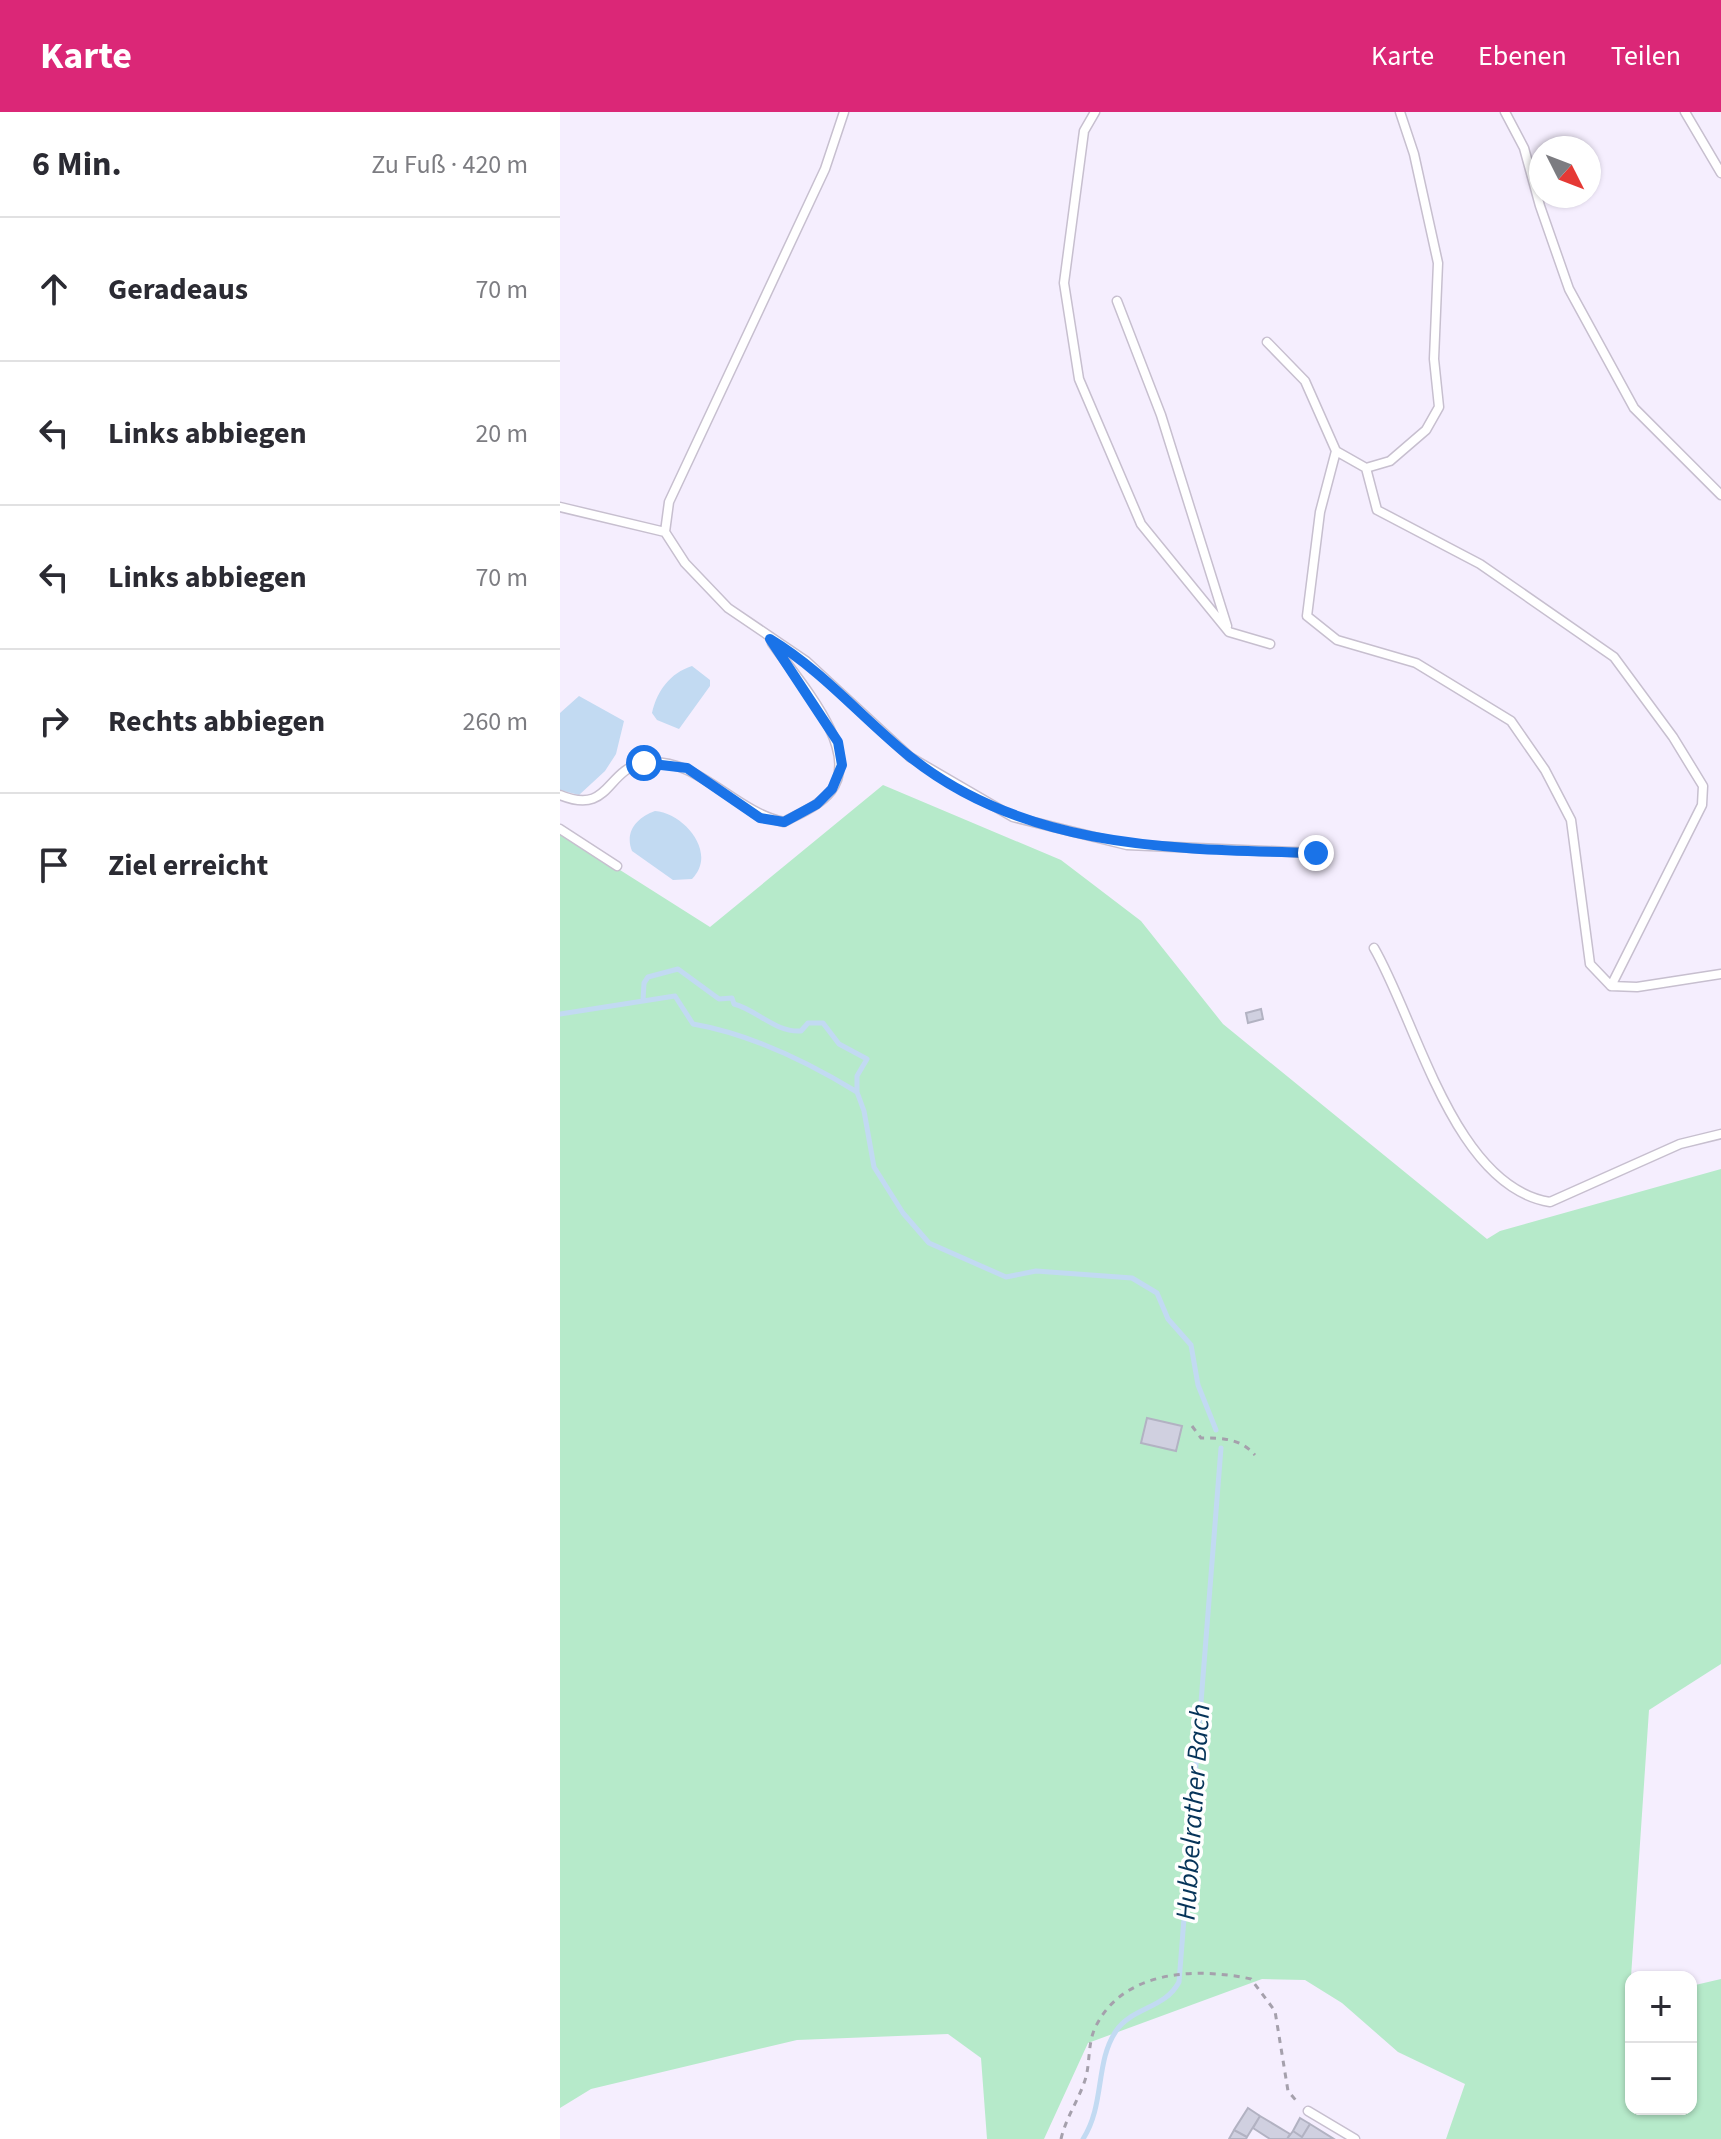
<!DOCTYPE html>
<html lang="de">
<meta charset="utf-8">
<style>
:root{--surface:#fff;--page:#f7f7f7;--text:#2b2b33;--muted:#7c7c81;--line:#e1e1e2;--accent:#db2777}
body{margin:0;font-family:"Source Sans 3",sans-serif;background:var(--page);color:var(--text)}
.controls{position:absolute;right:24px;bottom:24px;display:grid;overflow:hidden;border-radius:16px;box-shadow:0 2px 6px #0004}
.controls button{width:72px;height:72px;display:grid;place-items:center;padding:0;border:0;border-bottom:2px solid var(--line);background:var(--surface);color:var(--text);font:40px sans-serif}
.compass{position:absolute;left:969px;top:24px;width:72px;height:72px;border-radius:50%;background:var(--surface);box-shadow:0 2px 6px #0004;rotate:132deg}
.stop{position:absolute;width:24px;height:24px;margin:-18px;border:6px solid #1a73e8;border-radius:50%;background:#fff}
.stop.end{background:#1a73e8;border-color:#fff;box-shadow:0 2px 8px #0008}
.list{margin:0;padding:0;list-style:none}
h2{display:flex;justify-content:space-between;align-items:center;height:104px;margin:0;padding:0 32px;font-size:34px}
h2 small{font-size:26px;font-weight:400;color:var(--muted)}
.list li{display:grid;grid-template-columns:52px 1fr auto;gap:24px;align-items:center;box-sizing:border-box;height:144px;padding:0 32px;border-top:2px solid var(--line)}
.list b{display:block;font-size:30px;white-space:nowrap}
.list em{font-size:26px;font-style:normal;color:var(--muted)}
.icon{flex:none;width:44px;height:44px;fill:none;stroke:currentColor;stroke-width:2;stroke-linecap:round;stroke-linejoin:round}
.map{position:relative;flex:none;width:1161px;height:2027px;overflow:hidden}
header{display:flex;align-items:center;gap:48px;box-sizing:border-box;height:112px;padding:0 40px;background:var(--accent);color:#fff}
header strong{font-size:38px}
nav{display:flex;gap:44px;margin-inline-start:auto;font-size:28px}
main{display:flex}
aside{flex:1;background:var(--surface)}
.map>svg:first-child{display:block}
.green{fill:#b6eaca}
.water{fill:#c2daf2}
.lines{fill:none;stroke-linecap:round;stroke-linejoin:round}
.stream{stroke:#c2daf2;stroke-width:5}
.building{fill:#d0d0e0;stroke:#b2b2c2;stroke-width:2}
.lane-casing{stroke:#c7bfcf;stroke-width:11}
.path{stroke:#a5a0ac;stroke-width:3;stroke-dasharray:6 6;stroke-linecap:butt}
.lane{stroke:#fff;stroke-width:8}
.route{stroke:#1a73e8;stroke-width:10}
.labels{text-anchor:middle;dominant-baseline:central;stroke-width:7;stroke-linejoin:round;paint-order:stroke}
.water-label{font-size:28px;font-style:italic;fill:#063459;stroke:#fff}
</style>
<header>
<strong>Karte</strong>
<nav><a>Karte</a><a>Ebenen</a><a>Teilen</a></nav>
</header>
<main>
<aside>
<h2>6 Min.<small>Zu Fuß · 420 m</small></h2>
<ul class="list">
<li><svg class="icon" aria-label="ahead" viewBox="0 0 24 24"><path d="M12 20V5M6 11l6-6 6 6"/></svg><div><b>Geradeaus</b></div><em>70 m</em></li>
<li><svg class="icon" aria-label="left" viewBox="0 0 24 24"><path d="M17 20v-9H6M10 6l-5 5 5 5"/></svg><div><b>Links abbiegen</b></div><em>20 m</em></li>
<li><svg class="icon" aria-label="left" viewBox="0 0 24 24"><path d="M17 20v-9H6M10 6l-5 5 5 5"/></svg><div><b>Links abbiegen</b></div><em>70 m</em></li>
<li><svg class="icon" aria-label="right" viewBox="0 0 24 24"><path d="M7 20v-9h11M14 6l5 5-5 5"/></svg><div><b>Rechts abbiegen</b></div><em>260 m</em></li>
<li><svg class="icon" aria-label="arrive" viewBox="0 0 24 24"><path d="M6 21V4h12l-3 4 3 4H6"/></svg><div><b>Ziel erreicht</b></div></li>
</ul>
</aside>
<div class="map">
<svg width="1161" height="2027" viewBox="0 0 1161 2027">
<rect width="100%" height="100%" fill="#f5eefe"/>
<path class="green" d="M323 673 501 748 581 809 663 912 927 1127 940 1119 1161 1057V1552L1089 1598 1071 1865V1997H1131V1874L1161 1867V2027H886L905 1972 838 1940 782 1891 745 1868 702 1867 528 1931 484 2027H427L421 1946 388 1922 237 1928 31 1977 0 1996V720L150 815Z"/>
<path class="water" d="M132 554 150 568V574L119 617 97 608 92 601C97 579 110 561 132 554Z
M19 584 64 609 56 642 45 659 19 683 0 678V601Z
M95 699C124 701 158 741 132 767L113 768 72 739C64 719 78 705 95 699Z"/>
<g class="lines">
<path class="stream" d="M83 888 84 871 88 865 118 857 159 887 172 886 174 892C197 898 216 921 241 919L248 911H263L279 932 307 947 297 964V980
M0 902 115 884 133 912C190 922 248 950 297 980L304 999 314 1055 343 1101 369 1131 446 1165 476 1159 572 1166 597 1181 608 1207 631 1233 638 1273 656 1318
M523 2027C545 1993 535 1950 556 1919 572 1895 605 1897 619 1870L661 1336"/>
</g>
<path class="building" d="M701 897 703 907 688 911 686 901Z
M587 1306 622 1314 616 1339 581 1331Z
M688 1996 700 2004 687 2025 674 2018Z
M700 2004 730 2022 727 2027H710L693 2016Z
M740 2006 750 2012 742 2025 733 2019Z
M750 2012 774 2027H727L733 2019 742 2025Z
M674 2018 687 2025 686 2027H669Z"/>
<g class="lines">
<g class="lane-casing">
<path id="lane" d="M284 0 265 57 109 390 105 420 125 451 168 496 246 549 350 645 453 705 567 733 756 741
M535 0 524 19 504 171 519 267 581 412 669 520 710 532
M945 0 964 36 980 94 1009 177 1074 296 1161 383
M1125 0 1161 61
M557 189 601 303 667 514
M707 230 745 269 776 339 806 356 817 398 920 452 1054 545 1113 625 1143 674 1142 693 1051 874
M776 339 760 400 747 504 777 528 856 551 951 609 985 658 1011 708 1030 852 1051 874 1077 875 1161 862
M806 356 830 349 866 318 879 295 874 247 878 151 854 42 840 0
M0 395 105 420
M0 683C51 704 45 657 84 651 136 643 174 700 224 710 240 701 259 694 271 679 303 638 236 566 212 531
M0 717 57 754
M814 836C857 910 894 1075 990 1090L1120 1032 1161 1022
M748 1999 795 2027"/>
</g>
<path class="path" d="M632 1314 641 1326C662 1326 680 1326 695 1343
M501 2027C506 2005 520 1986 526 1965 530 1949 528 1931 535 1916 562 1858 636 1855 691 1867L715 1899 728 1979 739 1992"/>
<use href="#lane" class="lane"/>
</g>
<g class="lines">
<path class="route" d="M84 651 127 656 200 706 224 710 257 692 272 677 282 653 278 630 210 527C263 559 301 605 349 644 466 738 614 737 756 741"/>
</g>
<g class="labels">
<g class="water-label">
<text transform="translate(633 1700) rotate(-86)">Hubbelrather Bach</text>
</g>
</g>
</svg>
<div class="controls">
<button>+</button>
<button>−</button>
</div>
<svg class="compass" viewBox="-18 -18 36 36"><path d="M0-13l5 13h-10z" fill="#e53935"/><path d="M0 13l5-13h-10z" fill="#7c7c81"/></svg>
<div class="stop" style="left:84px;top:651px"></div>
<div class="stop end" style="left:756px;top:741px"></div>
</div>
</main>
